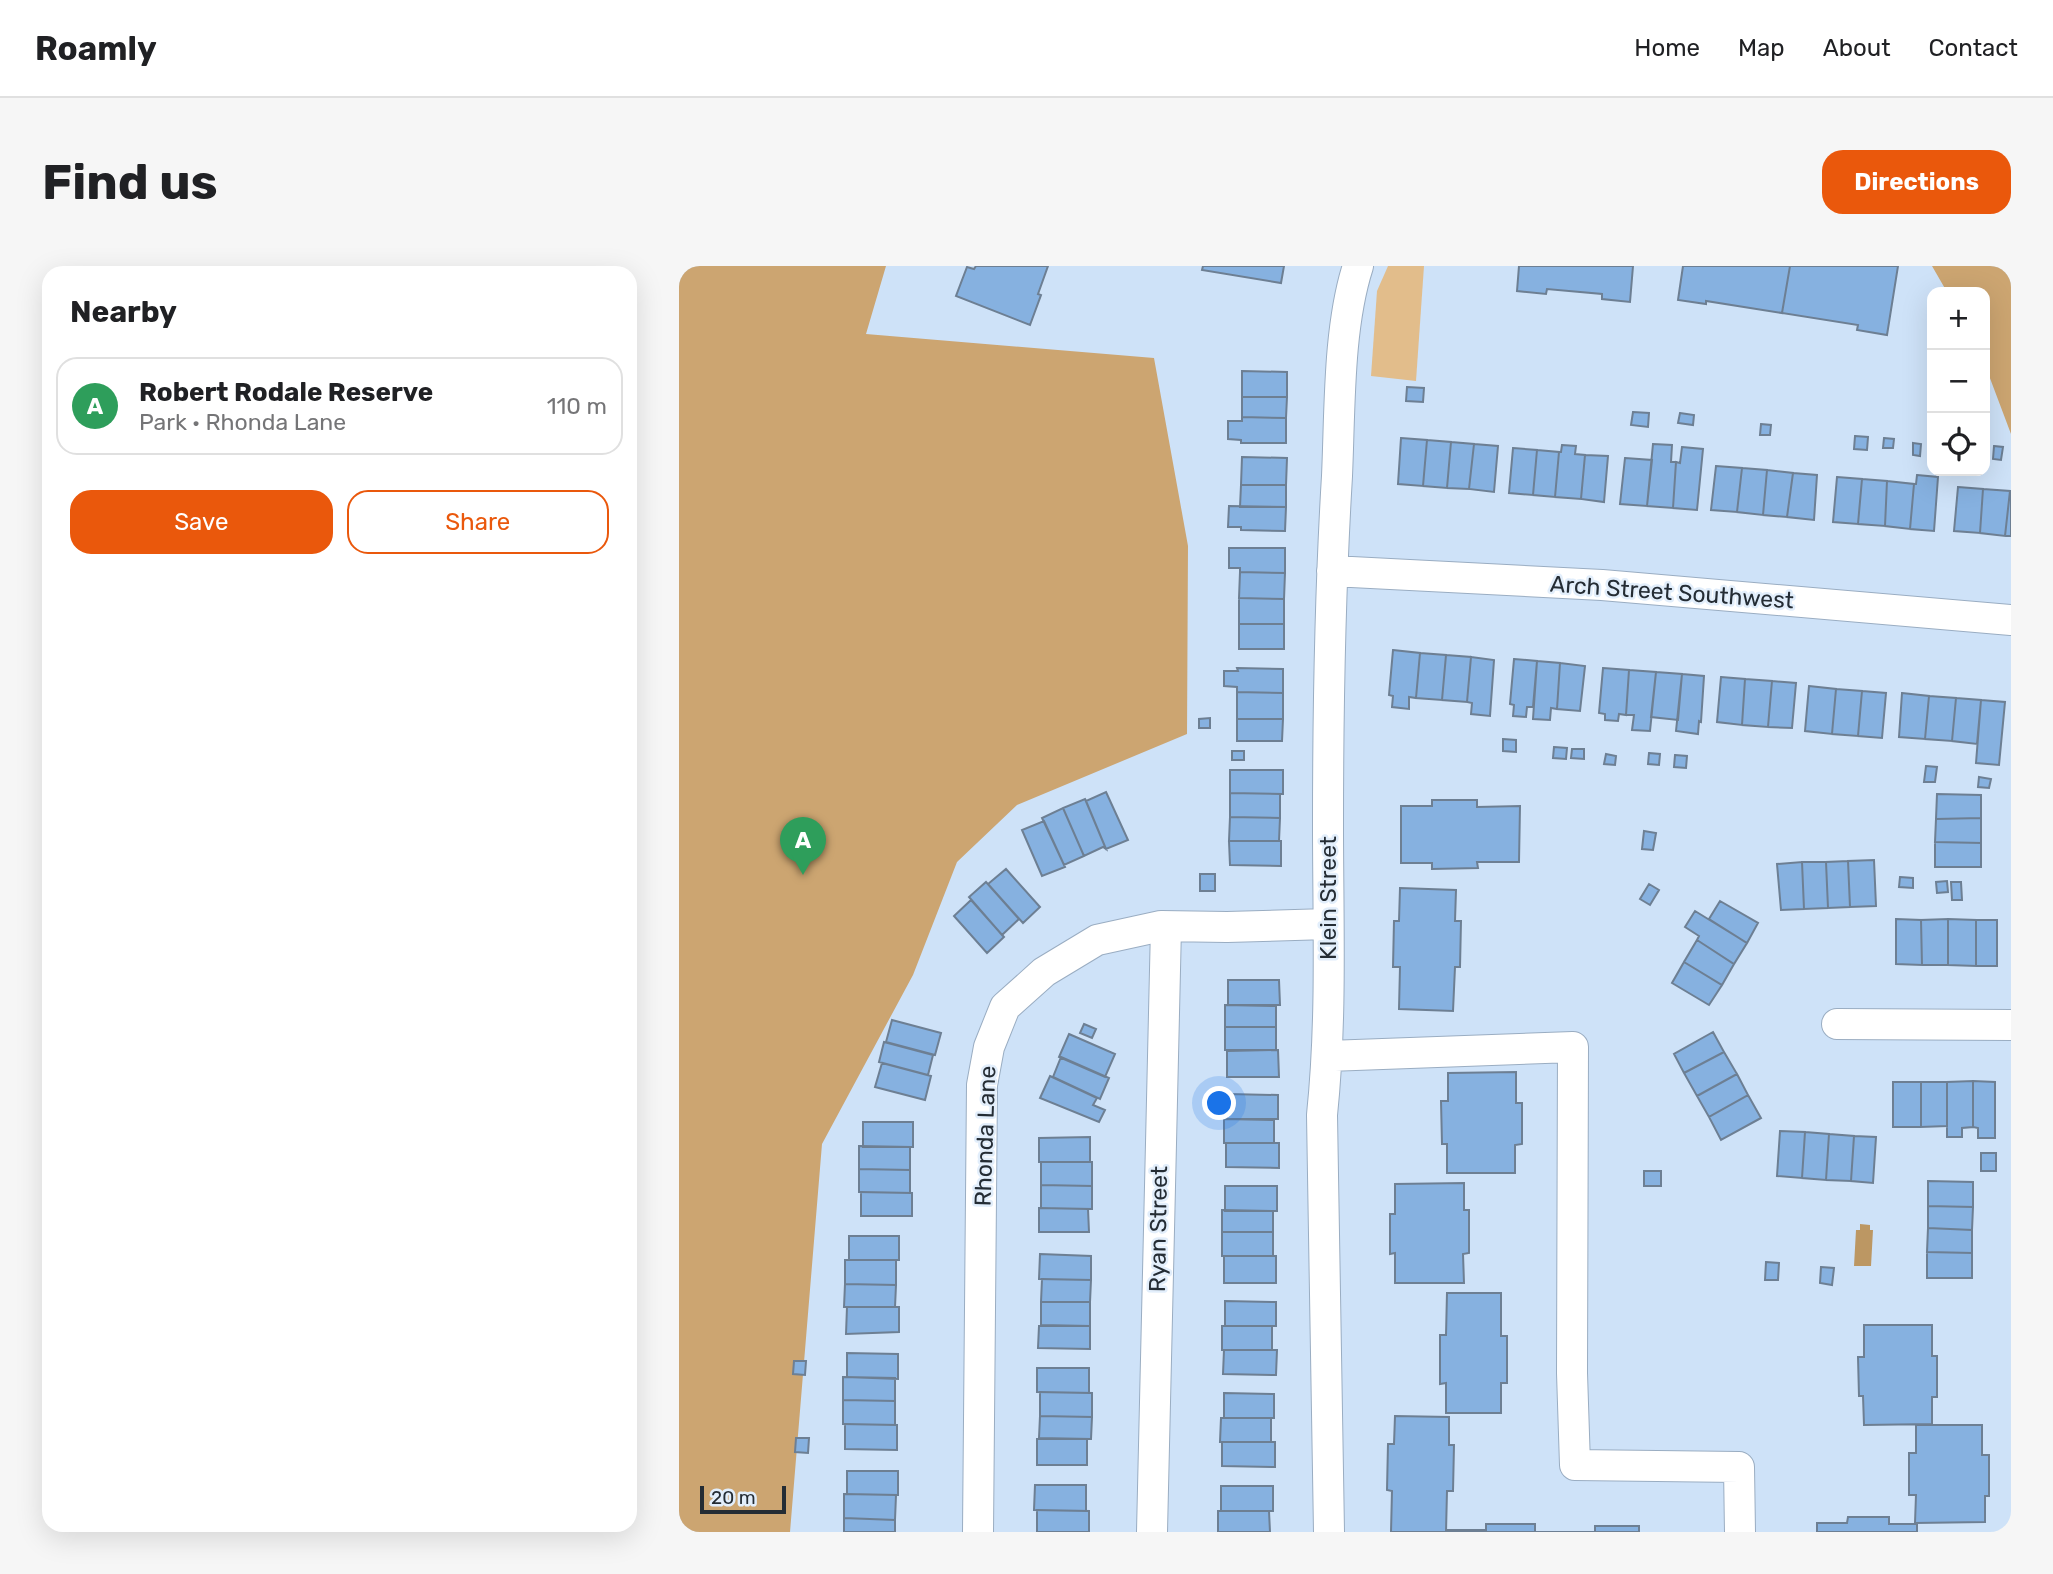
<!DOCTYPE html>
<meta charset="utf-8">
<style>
:root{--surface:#fff;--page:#f6f6f6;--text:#202124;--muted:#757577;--line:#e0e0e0;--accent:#ea580c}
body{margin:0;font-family:Rubik,sans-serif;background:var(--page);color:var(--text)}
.controls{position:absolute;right:21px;top:21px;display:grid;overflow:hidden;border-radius:14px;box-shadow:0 7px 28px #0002}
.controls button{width:63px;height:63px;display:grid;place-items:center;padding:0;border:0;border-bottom:2px solid var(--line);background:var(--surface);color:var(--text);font:35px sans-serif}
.scale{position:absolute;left:21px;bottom:18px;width:86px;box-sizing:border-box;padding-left:7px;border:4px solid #242c34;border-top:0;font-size:19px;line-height:24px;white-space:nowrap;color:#242c34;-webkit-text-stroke:5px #e2eefb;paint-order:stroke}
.you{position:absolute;left:541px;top:838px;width:24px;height:24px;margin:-18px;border:5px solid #fff;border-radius:50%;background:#1a73e8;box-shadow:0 0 0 10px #1a73e833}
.badge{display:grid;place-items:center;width:46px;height:46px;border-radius:50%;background:var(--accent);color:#fff;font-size:23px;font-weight:700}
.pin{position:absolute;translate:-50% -58px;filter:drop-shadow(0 2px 4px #0008)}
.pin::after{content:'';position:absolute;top:37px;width:24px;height:21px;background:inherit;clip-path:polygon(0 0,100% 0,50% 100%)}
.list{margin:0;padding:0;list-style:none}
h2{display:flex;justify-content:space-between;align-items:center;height:91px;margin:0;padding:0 28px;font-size:30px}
h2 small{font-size:23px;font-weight:400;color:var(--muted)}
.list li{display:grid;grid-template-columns:46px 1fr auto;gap:21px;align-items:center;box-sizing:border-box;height:98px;margin:0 14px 14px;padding:0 14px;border:2px solid var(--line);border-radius:21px}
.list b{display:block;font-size:26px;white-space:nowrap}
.list p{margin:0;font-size:23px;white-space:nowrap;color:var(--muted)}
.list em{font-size:23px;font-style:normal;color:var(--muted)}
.actions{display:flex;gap:14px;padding:21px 28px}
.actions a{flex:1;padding:16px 0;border:2px solid var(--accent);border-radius:21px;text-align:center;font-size:24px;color:var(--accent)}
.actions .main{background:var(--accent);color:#fff}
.icon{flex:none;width:38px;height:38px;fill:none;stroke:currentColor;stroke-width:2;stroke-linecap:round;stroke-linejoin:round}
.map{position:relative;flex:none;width:1332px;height:1266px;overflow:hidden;border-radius:21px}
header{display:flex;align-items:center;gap:42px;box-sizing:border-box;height:98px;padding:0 35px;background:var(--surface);border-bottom:2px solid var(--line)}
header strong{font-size:33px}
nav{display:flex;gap:38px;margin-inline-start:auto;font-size:24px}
.intro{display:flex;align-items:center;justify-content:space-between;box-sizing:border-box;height:168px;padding:0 42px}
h1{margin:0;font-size:49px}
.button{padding:18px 32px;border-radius:21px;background:var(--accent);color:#fff;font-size:24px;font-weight:700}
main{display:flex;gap:42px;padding:0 42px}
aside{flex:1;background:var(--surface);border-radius:21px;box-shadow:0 7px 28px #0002}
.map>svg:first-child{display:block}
.green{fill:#e2bd8b}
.forest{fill:#cca571}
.water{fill:#bc9763}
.building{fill:#86b1e0;stroke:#6d7f93;stroke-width:2}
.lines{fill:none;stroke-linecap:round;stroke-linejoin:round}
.minor-casing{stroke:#9aadc2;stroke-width:32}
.minor{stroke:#fff;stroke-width:30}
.labels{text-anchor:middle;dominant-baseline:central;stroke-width:5;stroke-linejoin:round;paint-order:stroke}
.street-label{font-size:23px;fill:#242c34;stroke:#e2eefb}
</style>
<header>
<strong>Roamly</strong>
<nav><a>Home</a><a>Map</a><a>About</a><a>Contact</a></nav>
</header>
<div class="intro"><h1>Find us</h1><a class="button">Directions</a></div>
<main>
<aside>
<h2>Nearby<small></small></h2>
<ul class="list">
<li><span class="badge" style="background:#2e9e5b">A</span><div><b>Robert Rodale Reserve</b><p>Park · Rhonda Lane</p></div><em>110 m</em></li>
</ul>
<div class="actions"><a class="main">Save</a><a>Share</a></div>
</aside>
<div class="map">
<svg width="1332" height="1266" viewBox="0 0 1332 1266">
<rect width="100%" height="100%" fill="#cee2f8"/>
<path class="green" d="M709 0H745L737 115 692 110 698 25Z"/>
<path class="forest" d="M0 0H207L187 68 475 92 509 280 508 468 338 539 278 596 234 709 143 878 111 1266H0Z
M1253 0H1332V168L1306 99V26H1268Z"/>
<path class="water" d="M1181 958 1191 959V964H1194L1192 1000H1175L1177 964H1181Z"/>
<path class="building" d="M297 0H369L359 28 362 29 351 59 277 30 288 1 295 3Z
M524 0H605L602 17 523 4Z
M840 0H954L951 36 923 33V28L868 23 867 28 838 25Z
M1004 0H1111L1103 47 1027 35V38L999 34Z
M1111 0H1219L1208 69 1178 64 1179 59 1103 47Z
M563 105 608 106V131H563Z
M728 121 745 122 744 136 727 135Z
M563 131H608L607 152 563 151Z
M954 146 970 147 969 161 952 159Z
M1001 147 1015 149 1014 159 999 157Z
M563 151 607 152V177H562V174L549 173V155H563Z
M1082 158 1092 159 1091 169H1081Z
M1176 170 1189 171 1188 184 1175 183Z
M722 172 748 174 744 220 719 218Z
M1205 172 1215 173 1214 182H1204Z
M748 174 772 176 768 222 744 220Z
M772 176 795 178 790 223 768 222Z
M1234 177 1242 178 1241 190 1234 189Z
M795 178 819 180 815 226 790 223Z
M974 178 993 179 992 196H997L994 242 968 240Z
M883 179 897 180 896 188 906 189 902 233 876 231 880 186H882Z
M1315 180 1324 181 1322 194 1314 193Z
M1003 181 1024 183 1018 244 994 242 997 196 1001 197Z
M834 182 858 184 854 229 830 227Z
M858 184 880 186 876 231 854 229Z
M906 189 929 190 925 236 902 233Z
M563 191 608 192 607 219H562Z
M946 192 973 194 968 240 941 238Z
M1037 200 1063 202 1058 246 1032 244Z
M1063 202 1088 204 1084 249 1058 246Z
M1088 204 1114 207 1108 251 1084 249Z
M1114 207 1138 209 1135 254 1108 251Z
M1238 209 1259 211 1255 265 1231 263 1235 218H1237Z
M1158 211 1183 213 1179 258 1154 256Z
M1183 213 1208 215 1206 260 1179 258Z
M1208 215 1235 218 1231 263 1206 260Z
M562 219H607V241H561Z
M1279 221 1304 223 1301 267 1275 265Z
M1304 223 1331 225 1326 270 1301 267Z
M1331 225H1332V270H1326Z
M550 240 607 241 606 265 562 264V261H549Z
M550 282H606V307L561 306V302H550Z
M561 306 606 307 605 333 560 332Z
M560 332 605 333V358H560Z
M560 358H605V383H560Z
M714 384 741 387 737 432 730 431V443L713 441 714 430 710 429Z
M741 387 767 389 763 434 737 432Z
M767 389 792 391 788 436 763 434Z
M792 391 815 394 811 450 792 448 793 437 788 436Z
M835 393 858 395 854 441H848L847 451 834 450 835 439 831 438Z
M858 395 881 397 878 443 872 442 871 454 854 453Z
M881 397 906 400 901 445 878 443Z
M558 402 604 403V427L558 426V421L545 420V405H559Z
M924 402 950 404 947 449 940 448 939 455 926 454V448L920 447Z
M950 404 977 406 971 465 953 464 955 449H947Z
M977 406 1003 408 999 454 972 451Z
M1003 408 1025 410 1022 456 1020 455 1019 468 997 465Z
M1042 411 1066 413 1063 459 1038 456Z
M1066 413 1093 415 1089 461 1063 459Z
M1093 415 1117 417 1113 462 1089 461Z
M1130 420 1157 423 1153 468 1126 465Z
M1157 423 1183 425 1179 470 1153 468Z
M1183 425 1207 427 1203 472 1179 470Z
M558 426 604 427V453H558Z
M1223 427 1250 430 1246 473 1220 471Z
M1250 430 1277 432 1273 475 1246 473Z
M1277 432 1302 434 1298 478 1273 475Z
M1302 434 1326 436 1320 499 1297 497Z
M531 452V462H520V453Z
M558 453H604L603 475H558Z
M824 473 837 474V486L824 485Z
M875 481 888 482 887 493 874 492Z
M893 483H905V493L892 492Z
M553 485H565V494H553Z
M970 487 981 488 980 499 969 498Z
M927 488 937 490 936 499 925 498Z
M996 489 1008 490 1007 502 995 501Z
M1247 500 1258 501 1256 516H1245Z
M551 504H604V528L551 527Z
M1300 511 1312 513 1310 522 1299 521Z
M427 526 449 574 427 583 407 535Z
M551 527 601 528V552L551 551Z
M1258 528 1302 529V552L1257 553Z
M406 533 427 583 424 581 405 590 384 542Z
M753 534H798V541L841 540 840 596H798L799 602 753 603V597H722V540H753Z
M384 542 405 590 385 599 363 552Z
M551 551 601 552 600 575H550Z
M1302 552V577L1256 576 1257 553Z
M365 555 386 601 363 610 343 564Z
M965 565 977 567 974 584 963 583Z
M550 575H602V600L551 599Z
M1256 576 1302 577V601H1256Z
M1195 594 1197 640 1171 641 1169 595Z
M1169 595 1171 641 1149 642 1147 596Z
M1123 596H1147L1149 642 1125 643Z
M1123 596 1125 643 1102 644 1098 598Z
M327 603 361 641 344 657 309 618Z
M521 608H536V625H521Z
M1221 611 1234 612V622L1220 621Z
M1268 615 1269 626 1258 627 1257 616Z
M307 616 340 653 323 669 290 631Z
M1272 616H1282L1283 634H1273Z
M970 618 980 624 971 639 961 633Z
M721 622 777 624 776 655H782L781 701H776L774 745 720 743 721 701H714L715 655H720Z
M292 634 325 671 308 687 275 650Z
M1041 635 1079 657 1068 677 1030 653Z
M1016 645 1068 677 1055 698 1018 674 1020 670 1006 661Z
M1217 653 1242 654 1243 699 1217 698Z
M1269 653 1297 654V700L1269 699Z
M1269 653V699H1243L1242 654Z
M1297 654H1318V700H1297Z
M1018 674 1055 698 1043 719 1005 696Z
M1005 696 1043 719 1030 739 993 717Z
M549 714H600L601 739H549Z
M546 739 597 740V761H546Z
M213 754 262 767 256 789 207 776Z
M405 758 417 763 413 772 401 767Z
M546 761H597V784H546Z
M1034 766 1045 786 1005 807 995 788Z
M390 768 436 788 426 811 380 791Z
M205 776 254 789 249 809 200 796Z
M599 784 600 811H548V785Z
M1045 786 1058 808 1018 830 1005 807Z
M382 791 430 812 421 833 374 811Z
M203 797 252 810 246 834 196 821Z
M837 806V837H843V878L836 879V907H768V878H763L762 835H769V807Z
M1058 808 1069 829 1030 851 1018 830Z
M371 810 418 832 414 839 426 844 420 856 361 832Z
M1294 815V861L1283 862V871H1268V816Z
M1294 815 1316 816V872H1299V862L1294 861Z
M1214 816H1242V861H1214Z
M1242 816H1268V860L1242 861Z
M549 828 599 829V853H548Z
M1069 829 1082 852 1042 874 1030 851Z
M545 853 595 854V877H545Z
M184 856H234V881H184Z
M1101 865 1126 866 1123 912 1098 910Z
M1126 866 1150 868 1147 914 1123 912Z
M1150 868 1175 870 1172 915 1147 914Z
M1175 870 1197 871 1194 917 1172 915Z
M411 871V896H360V872Z
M547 877H600V902L547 901Z
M180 880 231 881V904L180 903Z
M1302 887H1317V905H1302Z
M362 896H413V920L362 919Z
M180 903 231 904V927L180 926Z
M965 905H982V920H965Z
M1249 915 1294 916V941L1249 940Z
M785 917V944H790V987L784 988 785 1017H716V987L711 988V948H716V918Z
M362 919 413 920V943L362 942Z
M546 920H598V945H546Z
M182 926 233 927V950H182Z
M1249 940 1294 941 1293 964 1249 962Z
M360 942 409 943 410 966H360Z
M543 944 594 945V966H543Z
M1249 962 1293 964V987L1248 986Z
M543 966H594V990H543Z
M170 970H220V994H170Z
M1248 986 1293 987V1012H1248Z
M361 988 412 990V1014L360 1013Z
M545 990H597V1017H545Z
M166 994H217V1019L166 1018Z
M1087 996 1100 997 1099 1014H1086Z
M1142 1001 1155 1002 1153 1019 1141 1017Z
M363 1013 412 1014 411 1036H362Z
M166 1018 217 1019 216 1041H165Z
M768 1027H822V1070H828V1117H822V1147H767V1117L761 1118V1069H767Z
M546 1035 597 1036V1060H546Z
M362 1036H411V1060L362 1059Z
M168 1041H220V1066L167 1068Z
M1185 1059H1253V1090H1258V1131H1253V1158L1185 1159 1184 1130H1180L1179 1091H1185Z
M360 1060H411V1083L359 1082Z
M543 1060H593V1084H543Z
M545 1084H598L597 1109 544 1108Z
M168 1087 219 1088V1113L168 1111Z
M115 1095H127L126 1109 114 1108Z
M358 1102H410V1127L358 1126Z
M164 1111 216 1112V1135L164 1134Z
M361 1126 413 1127V1151L361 1150Z
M545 1127 595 1128V1152H545Z
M164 1134 216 1135V1159L164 1158Z
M361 1150 413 1151 412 1173 360 1172Z
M716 1150 770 1151V1179H775L774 1225H768L767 1266H712L713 1225 708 1224 709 1178H715Z
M542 1152H592V1176H541Z
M166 1158 218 1159V1184L166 1183Z
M1237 1159H1303V1189H1310V1230H1306V1256L1236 1257 1237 1229H1230V1187H1237Z
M117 1172H130L129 1187 116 1186Z
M358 1173H408V1199H358Z
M543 1176H596V1201L543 1200Z
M168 1205H219V1229L168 1228Z
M356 1219H407V1245L355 1244Z
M542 1220H594V1245H542Z
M165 1228 217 1229 216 1254 165 1252Z
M358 1244 410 1245V1266H358Z
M539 1245H590L591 1266H539Z
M1169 1251H1210V1258H1238V1266H1138V1257H1168Z
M165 1252 216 1254V1266H165Z
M807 1258H856V1266H884H768V1264H807Z
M916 1260H960V1266H884H916Z"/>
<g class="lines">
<g class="minor-casing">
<path id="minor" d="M653 305 923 319 1332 354
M1158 758 1332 759
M649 790 894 781 893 1107 896 1199 1060 1201 1061 1266
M299 1266 303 819 310 781 326 741 365 706 418 674 482 660 548 661 649 658
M473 1266 487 661
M650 1266 643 849C653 753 649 656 649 559 649 442 651 326 658 210 661 144 659 62 679 0"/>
</g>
<use href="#minor" class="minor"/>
</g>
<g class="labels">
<g class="street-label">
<text transform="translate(993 326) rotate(4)">Arch Street Southwest</text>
<text transform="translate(649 632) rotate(-90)">Klein Street</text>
<text transform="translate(306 870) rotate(-88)">Rhonda Lane</text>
<text transform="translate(479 963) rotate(-89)">Ryan Street</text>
</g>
</g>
</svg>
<div class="controls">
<button>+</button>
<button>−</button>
<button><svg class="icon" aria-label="locate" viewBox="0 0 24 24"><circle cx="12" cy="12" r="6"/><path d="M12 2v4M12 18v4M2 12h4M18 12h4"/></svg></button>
</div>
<div class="scale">20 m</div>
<div class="you"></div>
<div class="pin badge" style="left:124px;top:609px;background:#2e9e5b">A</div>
</div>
</main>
